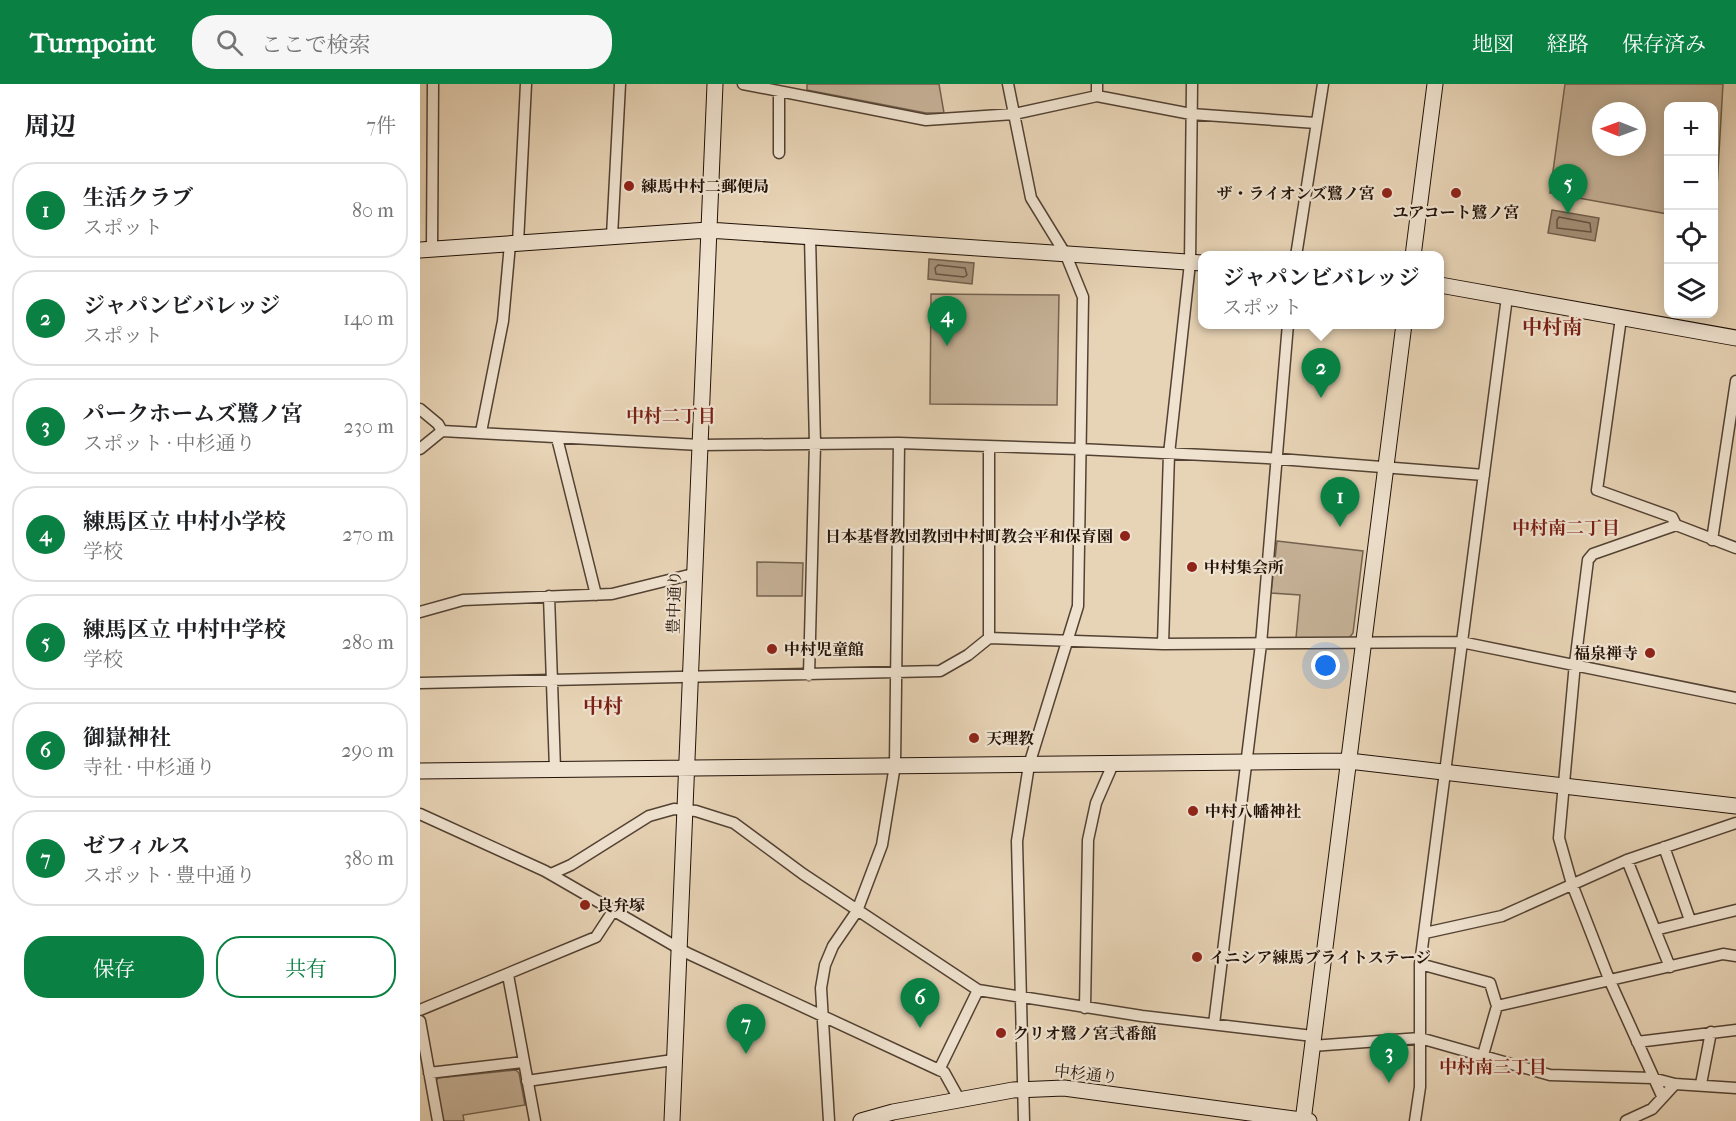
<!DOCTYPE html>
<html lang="ja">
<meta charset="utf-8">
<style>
:root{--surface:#fff;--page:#f6f6f6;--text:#202124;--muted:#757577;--line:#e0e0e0;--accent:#0b8043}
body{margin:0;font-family:"IM FELL French Canon","Noto Serif JP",serif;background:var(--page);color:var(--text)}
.controls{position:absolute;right:18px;top:18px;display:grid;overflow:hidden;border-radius:12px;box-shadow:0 3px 15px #0003}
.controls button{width:54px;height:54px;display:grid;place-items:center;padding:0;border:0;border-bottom:2px solid var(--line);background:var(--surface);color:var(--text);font:30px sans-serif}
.compass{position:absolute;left:1172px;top:18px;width:54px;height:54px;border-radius:50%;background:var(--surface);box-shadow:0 3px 15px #0003;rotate:271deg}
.you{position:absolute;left:906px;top:582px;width:21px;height:21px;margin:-15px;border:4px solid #fff;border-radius:50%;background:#1a73e8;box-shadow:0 0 0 9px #1a73e833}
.badge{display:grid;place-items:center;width:39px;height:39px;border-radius:50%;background:var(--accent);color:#fff;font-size:20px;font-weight:700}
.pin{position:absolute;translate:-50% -50px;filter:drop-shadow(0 2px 3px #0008)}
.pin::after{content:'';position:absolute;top:32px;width:21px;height:18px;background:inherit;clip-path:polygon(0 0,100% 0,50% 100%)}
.popup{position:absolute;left:778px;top:167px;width:246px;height:78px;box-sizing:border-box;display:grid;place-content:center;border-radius:12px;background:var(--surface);filter:drop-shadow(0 2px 4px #0005);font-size:20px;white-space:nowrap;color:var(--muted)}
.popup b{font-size:22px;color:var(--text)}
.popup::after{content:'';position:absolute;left:50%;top:100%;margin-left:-12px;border:12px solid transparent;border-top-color:var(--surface)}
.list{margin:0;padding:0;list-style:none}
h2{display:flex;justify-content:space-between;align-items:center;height:78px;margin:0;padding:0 24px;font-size:26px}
h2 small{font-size:20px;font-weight:400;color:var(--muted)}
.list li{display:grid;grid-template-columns:39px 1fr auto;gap:18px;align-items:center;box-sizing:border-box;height:96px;margin:0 12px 12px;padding:0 12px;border:2px solid var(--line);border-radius:24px}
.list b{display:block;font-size:22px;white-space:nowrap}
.list p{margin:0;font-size:20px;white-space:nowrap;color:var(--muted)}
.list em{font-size:20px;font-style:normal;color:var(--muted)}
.actions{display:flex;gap:12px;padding:18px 24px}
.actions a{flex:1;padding:14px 0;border:2px solid var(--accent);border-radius:24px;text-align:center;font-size:21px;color:var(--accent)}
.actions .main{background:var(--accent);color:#fff}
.icon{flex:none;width:33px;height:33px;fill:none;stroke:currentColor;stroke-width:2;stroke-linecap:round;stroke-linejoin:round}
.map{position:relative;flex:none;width:1316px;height:1037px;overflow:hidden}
header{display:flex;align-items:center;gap:36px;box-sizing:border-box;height:84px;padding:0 30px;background:var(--accent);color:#fff}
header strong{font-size:28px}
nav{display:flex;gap:33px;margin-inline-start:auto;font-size:21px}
.search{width:420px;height:54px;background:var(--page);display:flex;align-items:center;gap:15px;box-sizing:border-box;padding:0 21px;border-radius:24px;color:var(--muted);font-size:22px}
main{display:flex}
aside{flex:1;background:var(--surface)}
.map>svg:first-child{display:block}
.green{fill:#c6b298;stroke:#746250;stroke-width:1.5;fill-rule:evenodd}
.water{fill:#a4917a;stroke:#705e4c;stroke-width:1.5}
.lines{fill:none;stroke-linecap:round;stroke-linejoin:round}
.shore{stroke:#635241;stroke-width:1.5}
.street-casing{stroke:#534233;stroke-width:13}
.secondary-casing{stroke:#221208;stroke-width:17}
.street{stroke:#efe2cf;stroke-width:10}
.secondary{stroke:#efe2cf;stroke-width:15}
.poi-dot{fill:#8f2418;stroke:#efe2cf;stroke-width:2}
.labels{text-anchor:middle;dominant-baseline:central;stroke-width:4.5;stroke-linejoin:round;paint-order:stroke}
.poi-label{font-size:16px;font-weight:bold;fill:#221208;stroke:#efe2cf;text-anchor:start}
.street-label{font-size:16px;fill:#221208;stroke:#efe2cf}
.neighbourhood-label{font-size:18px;font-weight:bold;fill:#7a1f14;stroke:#efe2cf}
.quarter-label{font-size:20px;font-weight:bold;fill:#7a1f14;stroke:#efe2cf}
</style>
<header>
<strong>Turnpoint</strong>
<div class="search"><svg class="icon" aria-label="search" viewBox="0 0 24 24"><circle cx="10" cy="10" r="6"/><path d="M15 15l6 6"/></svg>ここで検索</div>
<nav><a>地図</a><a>経路</a><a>保存済み</a></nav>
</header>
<main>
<aside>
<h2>周辺<small>7件</small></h2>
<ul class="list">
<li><span class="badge">1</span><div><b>生活クラブ</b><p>スポット</p></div><em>80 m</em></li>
<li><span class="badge">2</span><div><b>ジャパンビバレッジ</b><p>スポット</p></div><em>140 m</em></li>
<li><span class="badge">3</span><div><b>パークホームズ鷺ノ宮</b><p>スポット · 中杉通り</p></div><em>230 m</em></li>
<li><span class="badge">4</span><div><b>練馬区立 中村小学校</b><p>学校</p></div><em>270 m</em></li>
<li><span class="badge">5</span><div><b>練馬区立 中村中学校</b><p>学校</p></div><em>280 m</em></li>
<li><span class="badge">6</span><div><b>御嶽神社</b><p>寺社 · 中杉通り</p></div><em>290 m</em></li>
<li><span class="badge">7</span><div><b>ゼフィルス</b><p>スポット · 豊中通り</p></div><em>380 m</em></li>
</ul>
<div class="actions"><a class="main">保存</a><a>共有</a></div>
</aside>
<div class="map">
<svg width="1316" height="1037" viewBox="0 0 1316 1037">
<rect width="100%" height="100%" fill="#e7d3b5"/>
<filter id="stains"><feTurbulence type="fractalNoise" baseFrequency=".00333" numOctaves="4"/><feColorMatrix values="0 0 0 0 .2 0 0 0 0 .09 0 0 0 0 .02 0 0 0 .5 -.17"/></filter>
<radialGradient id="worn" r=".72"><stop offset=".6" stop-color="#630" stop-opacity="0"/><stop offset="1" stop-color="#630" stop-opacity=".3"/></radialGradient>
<path class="green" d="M387 0H519L524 29H506L387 6Z
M1145 0H1303L1295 138 1294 22H1248V130L1130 109ZM1181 27H1217V63H1181Z
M511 210 639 211 637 321 510 320Z
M857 457 943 467 933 549 929 554H876L880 511 851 509Z
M337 478 383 479 382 512H337Z
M96 986 99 989 105 1021 43 1031 44 1037H22L15 998 18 994Z"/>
<path class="water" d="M1132 126 1179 134 1175 157 1128 149Z
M509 175 554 179 552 200 508 195Z"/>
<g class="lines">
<path class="shore" d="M1139 133 1170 139 1171 148 1137 144V136Z
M518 181 545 184 547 191 544 193 516 190 515 184Z"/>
<g class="street-casing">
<path id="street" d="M323 0 506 36 594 30 677 12 771 30 896 39
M588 0 611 114 646 171 663 213 658 522 609 681 597 757 604 1037
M677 0V12
M359 69V8
M192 152 200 0
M98 159 106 0
M12 165 13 0
M876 172 903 0
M1201 234 1177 406 1252 433 1256 441 1316 464
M0 325 18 340 22 347
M61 348 83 237 90 160
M137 354 176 511
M0 365 22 347 280 361 479 359 659 365 847 374 1064 391
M1292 456 1316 297
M129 512 135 685
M0 528 43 516 192 510 273 490
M569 554V363
M743 560 749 370 770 179 772 0
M389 591 395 360 390 153
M0 599 520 587 548 571 569 554 743 560 1041 558 1316 614
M0 730 125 787 267 869 519 986
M1244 763 1270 836
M1207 776 1235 846
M131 790 151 781 229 732 254 725 276 727 314 739 383 790 558 906 722 932 893 952
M1005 849 1082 832 1207 776 1316 739
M1000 880 1070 899 1077 922
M1250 883 1235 846 1316 826
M88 891 115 1037
M665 924 668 756 676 719 693 680
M0 926 176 853 193 827
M0 937 18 1037
M794 940 841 560 868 240
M1217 958 1316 946
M892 962 1000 954 1130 991 1232 994 1255 1000 1316 1004
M1063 971 1077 922 1303 870 1316 872
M9 989 103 978
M107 997 253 976
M1281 1000 1291 948
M1242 1012 1189 895 1152 800 1139 754 1155 579 1168 476 1173 470 1256 441
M539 1015 524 988 519 986 558 906
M409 1037 401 904 405 881 413 862 437 827 462 761 475 681 479 359
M995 1037 1000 1003V880L1087 213
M1206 1037 1232 1025 1255 1000"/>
</g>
<g class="secondary-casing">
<path id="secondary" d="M0 166 288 146 782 179
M993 172 1015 0
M1020 201 1316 254
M0 687 929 677 1316 722
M252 1037 295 0
M441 1037 473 1028 593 1006 644 1004 889 1037
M883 1037 984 240"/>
</g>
<use href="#street" class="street"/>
<use href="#secondary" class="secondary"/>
</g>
<g class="poi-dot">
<circle cx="209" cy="102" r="6"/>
<circle cx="967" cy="109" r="6"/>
<circle cx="1036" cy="109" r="6"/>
<circle cx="705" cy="452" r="6"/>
<circle cx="772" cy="483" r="6"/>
<circle cx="352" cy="565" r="6"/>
<circle cx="1230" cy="569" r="6"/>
<circle cx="554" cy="654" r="6"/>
<circle cx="773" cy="727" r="6"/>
<circle cx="165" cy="821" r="6"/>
<circle cx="777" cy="873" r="6"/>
<circle cx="581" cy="949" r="6"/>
</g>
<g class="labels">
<g class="poi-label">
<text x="221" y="102">練馬中村二郵便局</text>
<text x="955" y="109" text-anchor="end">ザ・ライオンズ鷺ノ宮</text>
<text x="1036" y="128" text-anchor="middle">ユアコート鷺ノ宮</text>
<text x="693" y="452" text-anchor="end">日本基督教団教団中村町教会平和保育園</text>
<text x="784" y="483">中村集会所</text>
<text x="364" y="565">中村児童館</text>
<text x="1218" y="569" text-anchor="end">福泉禅寺</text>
<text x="566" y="654">天理教</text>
<text x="785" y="727">中村八幡神社</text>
<text x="177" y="821">良弁塚</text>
<text x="789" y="873">イニシア練馬ブライトステージ</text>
<text x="593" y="949">クリオ鷺ノ宮弐番館</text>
</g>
<g class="street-label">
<text transform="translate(254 518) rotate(-88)">豊中通り</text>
<text transform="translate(666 990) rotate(6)">中杉通り</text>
</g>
<g class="neighbourhood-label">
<text x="251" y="332">中村二丁目</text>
<text x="1146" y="444">中村南二丁目</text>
<text x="1073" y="983">中村南三丁目</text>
</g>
<g class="quarter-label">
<text x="1132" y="243">中村南</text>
<text x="183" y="622">中村</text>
</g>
</g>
<rect width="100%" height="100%" filter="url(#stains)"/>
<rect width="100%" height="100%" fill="url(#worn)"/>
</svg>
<div class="controls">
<button>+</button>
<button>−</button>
<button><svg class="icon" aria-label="locate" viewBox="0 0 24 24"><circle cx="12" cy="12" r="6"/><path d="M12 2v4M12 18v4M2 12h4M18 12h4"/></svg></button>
<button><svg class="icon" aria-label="layers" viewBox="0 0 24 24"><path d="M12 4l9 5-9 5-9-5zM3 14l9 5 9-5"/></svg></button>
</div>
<svg class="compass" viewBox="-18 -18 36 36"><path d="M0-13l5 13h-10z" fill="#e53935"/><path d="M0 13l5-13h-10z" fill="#757577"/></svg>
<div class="you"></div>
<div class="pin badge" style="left:920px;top:443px">1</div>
<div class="pin badge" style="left:901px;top:314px">2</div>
<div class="popup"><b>ジャパンビバレッジ</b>スポット</div>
<div class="pin badge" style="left:969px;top:999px">3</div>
<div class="pin badge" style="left:527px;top:262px">4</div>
<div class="pin badge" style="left:1148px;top:130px">5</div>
<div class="pin badge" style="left:500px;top:944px">6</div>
<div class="pin badge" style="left:326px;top:970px">7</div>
</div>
</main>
